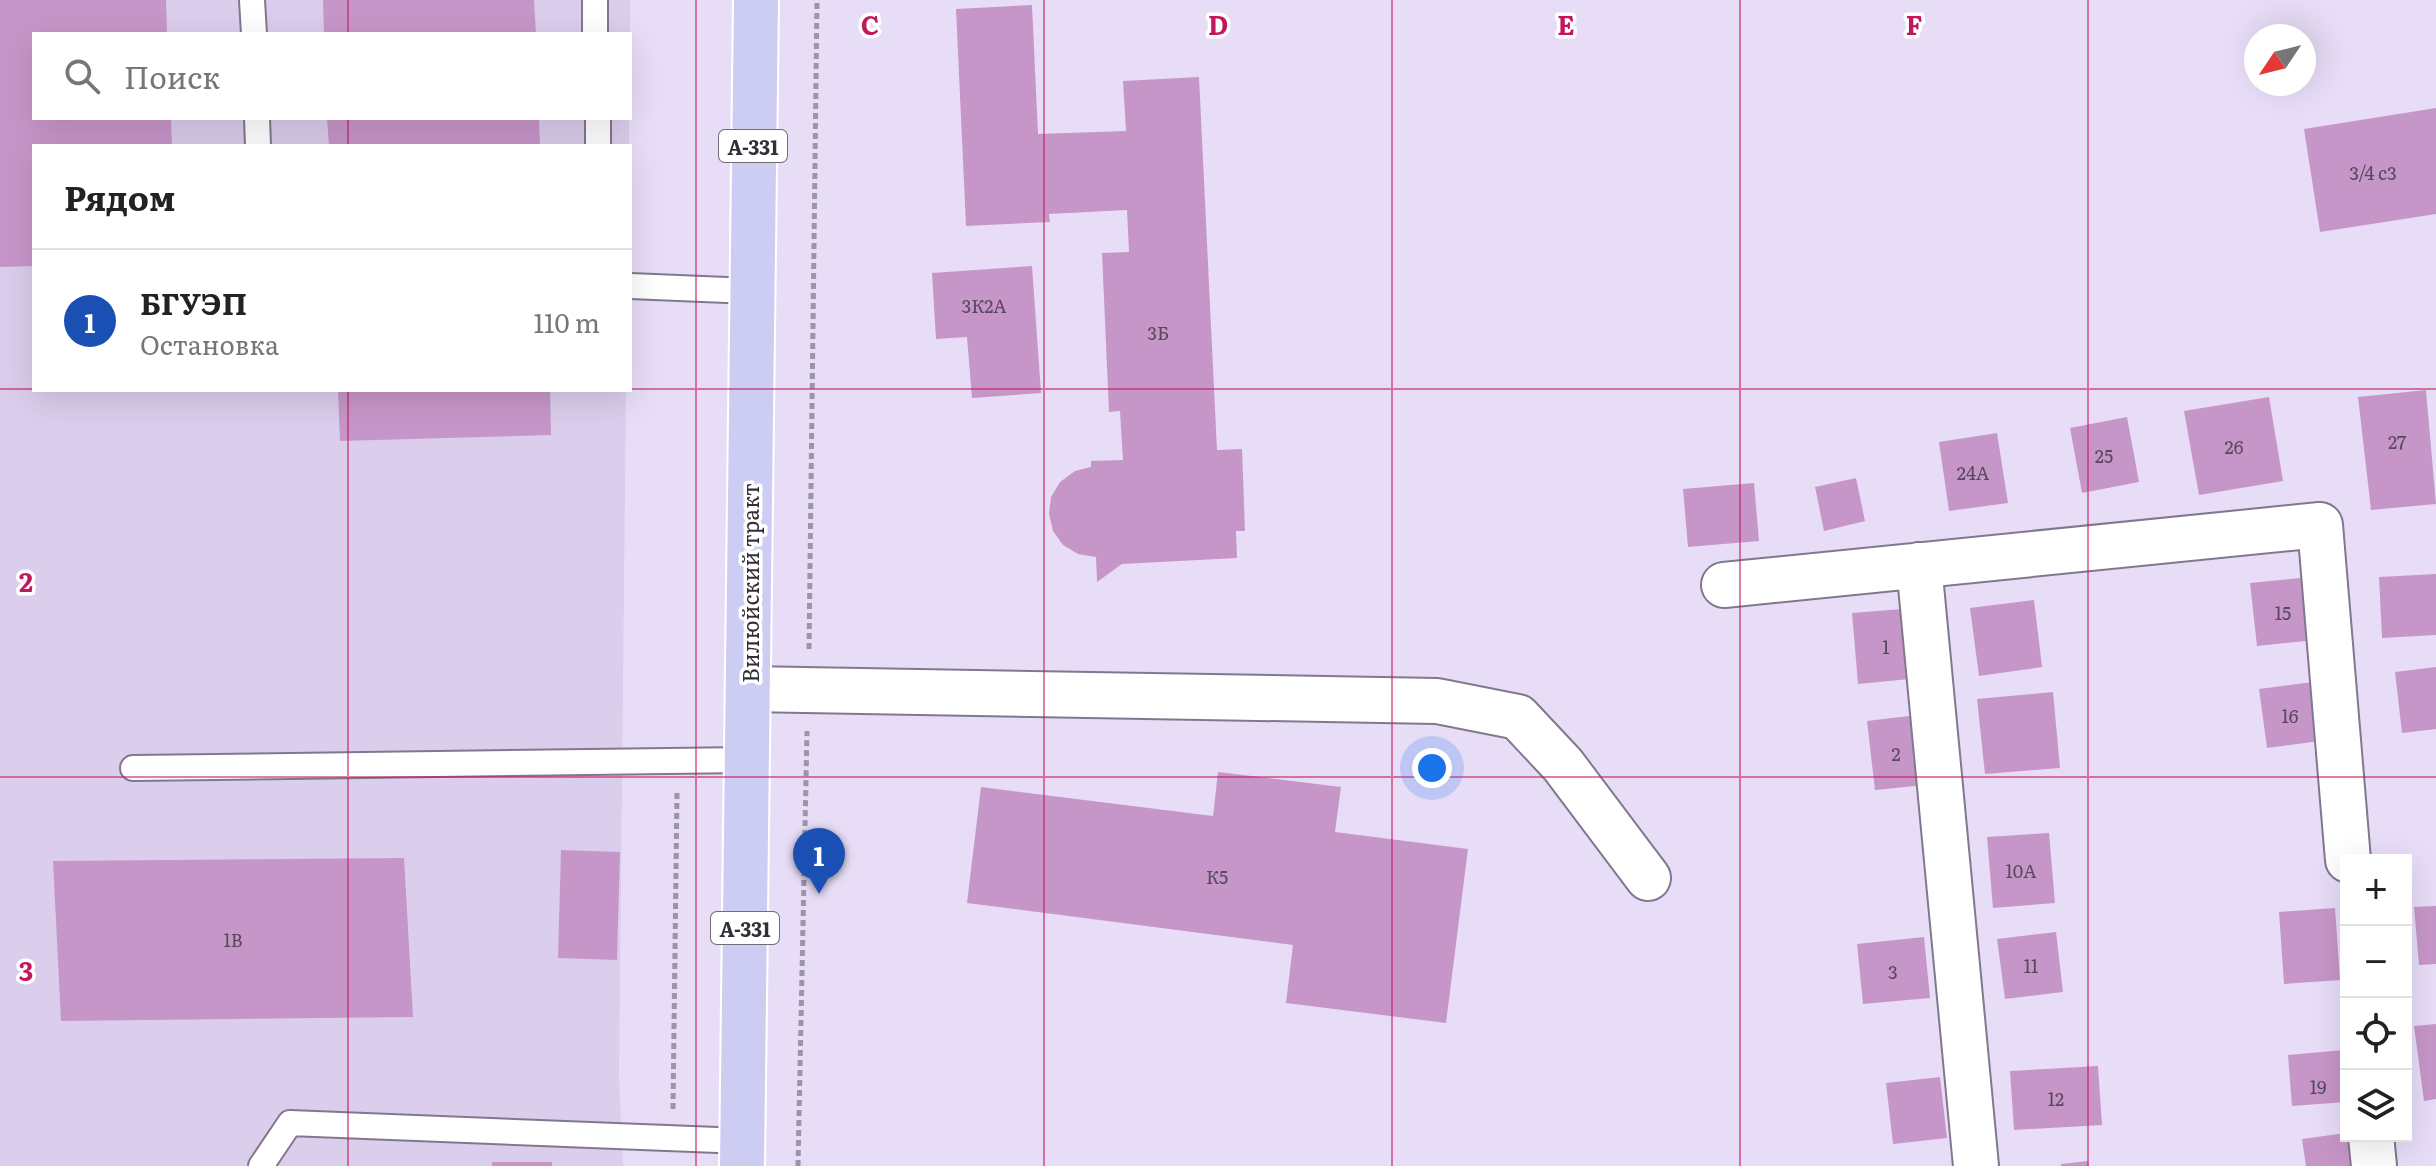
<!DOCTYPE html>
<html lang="ru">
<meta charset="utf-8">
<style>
:root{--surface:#fff;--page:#f6f6f6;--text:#222;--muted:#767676;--line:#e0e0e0;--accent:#b14e16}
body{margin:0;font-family:Literata,serif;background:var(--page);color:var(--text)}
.controls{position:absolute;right:24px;bottom:24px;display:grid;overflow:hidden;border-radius:0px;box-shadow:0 8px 32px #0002}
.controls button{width:72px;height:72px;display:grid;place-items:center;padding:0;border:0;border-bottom:2px solid var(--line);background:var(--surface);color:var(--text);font:40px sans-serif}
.compass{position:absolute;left:2244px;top:24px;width:72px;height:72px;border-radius:50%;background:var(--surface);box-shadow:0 8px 32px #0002;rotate:235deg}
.you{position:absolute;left:1432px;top:768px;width:28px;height:28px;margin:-20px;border:6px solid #fff;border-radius:50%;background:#1a73e8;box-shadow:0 0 0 12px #1a73e833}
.badge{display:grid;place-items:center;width:52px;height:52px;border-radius:50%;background:var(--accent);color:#fff;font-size:26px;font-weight:700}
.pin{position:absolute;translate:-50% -66px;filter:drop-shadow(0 2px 4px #0008)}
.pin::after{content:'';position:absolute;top:42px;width:28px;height:24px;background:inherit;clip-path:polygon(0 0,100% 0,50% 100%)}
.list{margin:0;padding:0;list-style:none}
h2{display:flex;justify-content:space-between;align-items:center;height:104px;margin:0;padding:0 32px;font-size:34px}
h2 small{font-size:26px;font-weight:400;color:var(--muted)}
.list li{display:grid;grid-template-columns:52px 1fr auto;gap:24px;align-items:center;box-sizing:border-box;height:144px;padding:0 32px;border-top:2px solid var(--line)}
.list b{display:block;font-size:30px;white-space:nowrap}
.list p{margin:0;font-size:26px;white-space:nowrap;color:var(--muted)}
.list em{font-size:26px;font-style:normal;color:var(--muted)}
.icon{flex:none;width:44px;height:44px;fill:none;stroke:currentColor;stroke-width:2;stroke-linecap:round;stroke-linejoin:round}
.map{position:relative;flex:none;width:2436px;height:1166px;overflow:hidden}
.search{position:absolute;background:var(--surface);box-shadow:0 8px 32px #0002;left:32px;top:32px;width:600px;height:88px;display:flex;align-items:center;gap:20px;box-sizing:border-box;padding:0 28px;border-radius:0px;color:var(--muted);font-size:30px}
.panel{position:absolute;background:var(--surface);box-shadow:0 8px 32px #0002;left:32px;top:144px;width:600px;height:248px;border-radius:0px}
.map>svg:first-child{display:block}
.built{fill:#dbcdec}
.building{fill:#c796c9}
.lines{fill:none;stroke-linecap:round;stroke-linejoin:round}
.lane-casing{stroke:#82788e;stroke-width:28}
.street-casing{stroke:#82788e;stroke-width:48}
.primary-casing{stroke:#fff;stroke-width:48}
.path{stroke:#9d94a7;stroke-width:5;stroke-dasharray:6 4;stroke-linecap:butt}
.lane{stroke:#fff;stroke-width:24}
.street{stroke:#fff;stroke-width:44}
.primary{stroke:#cdcdf4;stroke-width:44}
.grid{fill:none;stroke:#c2185b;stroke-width:2;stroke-opacity:0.55}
.labels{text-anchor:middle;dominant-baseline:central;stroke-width:7;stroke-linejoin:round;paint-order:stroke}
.number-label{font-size:18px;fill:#58495c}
.shield{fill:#fff;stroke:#706d74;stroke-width:2}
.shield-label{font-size:20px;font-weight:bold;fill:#332f38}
.street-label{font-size:22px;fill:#332f38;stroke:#fff}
.grid-label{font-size:26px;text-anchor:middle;font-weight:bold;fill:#c2185b;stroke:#fff;stroke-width:7;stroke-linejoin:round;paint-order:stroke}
</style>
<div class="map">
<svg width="2436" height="1166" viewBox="0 0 2436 1166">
<rect width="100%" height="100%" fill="#e8ddf7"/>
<path class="built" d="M0 0H630V34H34V118H629V146H34V390H626L619 1077 623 1166H0Z"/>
<path class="building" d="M0 0H166L167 34H34V118H171L172 146H34V266L0 267Z
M323 0H534L536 34H324Z
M1032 5 1038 134 1126 131 1123 81 1199 77 1217 450 1242 449 1245 531H1236L1237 558 1122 564 1097 582 1096 557 1078 554 1063 545 1053 531 1049 514 1051 497 1060 482 1075 471 1091 467V461L1123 460 1120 411 1109 412 1102 253 1129 252 1127 210 1049 214 1050 222 966 226 956 9Z
M2436 108V214L2320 232 2304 129Z
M327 118H539L540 146H329Z
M1032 266 1041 393 972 398 967 337 936 339 932 273Z
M338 390H550L551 435 340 441Z
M2426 390 2436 504 2371 510 2358 397Z
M2269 397 2283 481 2199 495 2184 411Z
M2127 417 2139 482 2082 493 2070 428Z
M1997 433 2008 503 1949 511 1939 442Z
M1856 478 1865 521 1824 531 1815 487Z
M1754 483 1759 541 1688 547 1683 489Z
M2436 574V635L2382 638 2379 577Z
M2310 577 2316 640 2257 646 2250 583Z
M2034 600 2042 667 1979 676 1970 608Z
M1914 608 1920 678 1858 684 1852 613Z
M2436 667V729L2402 733 2395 672Z
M2313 682 2320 741 2267 748 2259 689Z
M2053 692 2060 768 1985 774 1977 699Z
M1917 715 1925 785 1875 790 1867 721Z
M1218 772 1341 787 1335 832 1468 849 1446 1023 1286 1003 1293 945 967 903 981 787 1213 816Z
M2049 833 2055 903 1993 908 1987 837Z
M561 850 620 852 617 960 558 958Z
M404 858 413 1017 61 1021 53 861Z
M2436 906V964L2419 965 2414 907Z
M2335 908 2340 980 2284 984 2279 912Z
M2056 932 2063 992 2005 999 1997 939Z
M1924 937 1930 998 1863 1004 1857 944Z
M2436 1024V1099L2424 1101 2414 1026Z
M2344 1050 2346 1102 2292 1106 2288 1055Z
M2098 1066 2102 1125 2014 1130 2010 1071Z
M1940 1077 1947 1138 1893 1144 1886 1083Z
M2346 1133V1136H2360L2364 1166H2306L2302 1139Z
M2088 1161 2089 1166H2061V1164Z
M492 1162H552V1166H492Z"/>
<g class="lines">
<g class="lane-casing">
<path id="lane" d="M252 0 254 34
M595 0V34
M257 118 258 146
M598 118V146
M630 286 751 291
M133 768 747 760
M261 1166 290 1123 743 1141"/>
</g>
<g class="street-casing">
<path id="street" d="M1919 565 1976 1166
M1724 585 2320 525 2348 860
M748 689 1437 701 1518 717 1563 765 1648 878
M2371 1136 2374 1166"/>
</g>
<g class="primary-casing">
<path id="primary" d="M742 1166 756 0"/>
</g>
<path class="path" d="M809 649 817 0
M673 1109 677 791
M798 1166 807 731"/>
<use href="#lane" class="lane"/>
<use href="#street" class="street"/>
<use href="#primary" class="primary"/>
</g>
<path class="grid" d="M348 0V34M696 0V1166M1044 0V1166M1392 0V1166M1740 0V1166M2088 0V1166M348 118V146M0 389H34M630 389H2436M348 390V1166M0 777H2436"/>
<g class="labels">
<g class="number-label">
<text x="2373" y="172">3/4 с3</text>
<text x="984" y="305">3К2А</text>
<text x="1158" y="332">3Б</text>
<text x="2397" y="441">27</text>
<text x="2234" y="446">26</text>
<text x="2104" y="455">25</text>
<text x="1973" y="472">24А</text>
<text x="2283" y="612">15</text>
<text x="1886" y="646">1</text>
<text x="2290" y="715">16</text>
<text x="1896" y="753">2</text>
<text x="2021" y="870">10А</text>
<text x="1217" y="876">К5</text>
<text x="233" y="939">1В</text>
<text x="2031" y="965">11</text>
<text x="1893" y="971">3</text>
<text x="2318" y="1086">19</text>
<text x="2056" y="1098">12</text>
</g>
<g class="shield">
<rect x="719" y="130" width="68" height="32" rx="6"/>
<rect x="711" y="912" width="68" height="32" rx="6"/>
</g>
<g class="shield-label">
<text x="753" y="146">А-331</text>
<text x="745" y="928">А-331</text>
</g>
<g class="street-label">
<text transform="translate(749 583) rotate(-90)">Вилюйский тракт</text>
</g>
</g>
<g class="grid-label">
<text x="870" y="35">C</text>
<text x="1218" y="35">D</text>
<text x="1566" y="35">E</text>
<text x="1914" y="35">F</text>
<text x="26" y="592">2</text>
<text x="26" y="981">3</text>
</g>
</svg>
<div class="controls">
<button>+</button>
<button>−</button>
<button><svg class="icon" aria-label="locate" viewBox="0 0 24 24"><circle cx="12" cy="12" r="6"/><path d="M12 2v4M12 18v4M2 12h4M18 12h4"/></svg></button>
<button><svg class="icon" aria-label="layers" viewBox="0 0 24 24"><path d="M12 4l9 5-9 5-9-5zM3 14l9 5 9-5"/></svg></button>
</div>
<svg class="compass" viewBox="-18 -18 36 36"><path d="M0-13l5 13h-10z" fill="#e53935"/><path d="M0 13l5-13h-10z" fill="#767676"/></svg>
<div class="you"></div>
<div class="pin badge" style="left:819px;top:894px;background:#1a4fb4">1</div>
<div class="search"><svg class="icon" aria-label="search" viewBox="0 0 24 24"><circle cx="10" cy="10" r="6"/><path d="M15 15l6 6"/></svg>Поиск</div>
<section class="panel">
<h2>Рядом<small></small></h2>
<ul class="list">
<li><span class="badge" style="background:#1a4fb4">1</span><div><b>БГУЭП</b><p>Остановка</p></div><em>110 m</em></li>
</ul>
</section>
</div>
